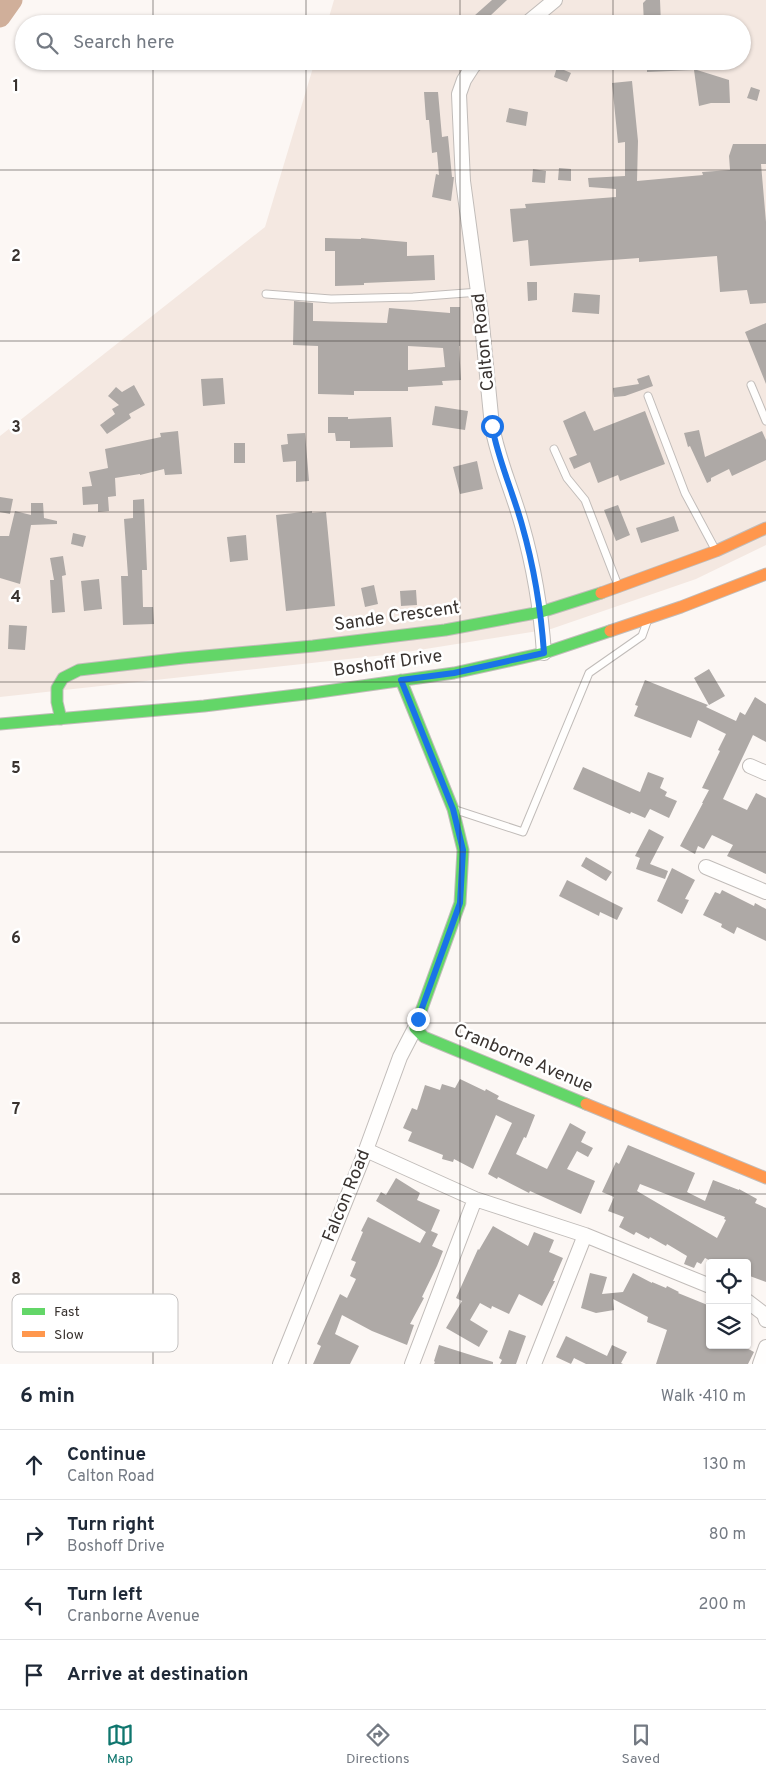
<!DOCTYPE html>
<meta charset="utf-8">
<style>
:root{--surface:#fff;--page:#f2f2f3;--text:#1f2937;--muted:#747a83;--line:#e0e1e3;--accent:#0f766e}
body{margin:0;font-family:Overpass,sans-serif;background:var(--page);color:var(--text)}
.controls{position:absolute;right:15px;bottom:15px;display:grid;overflow:hidden;border-radius:5px;box-shadow:0 1px 4px #0004}
.controls button{width:45px;height:45px;display:grid;place-items:center;padding:0;border:0;border-bottom:1px solid var(--line);background:var(--surface);color:var(--text);font:25px sans-serif}
.stop{position:absolute;width:15px;height:15px;margin:-11px;border:4px solid #1a73e8;border-radius:50%;background:#fff}
.stop.end{background:#1a73e8;border-color:#fff;box-shadow:0 1px 5px #0008}
.list{margin:0;padding:0;list-style:none}
h2{display:flex;justify-content:space-between;align-items:center;height:65px;margin:0;padding:0 20px;font-size:21px}
h2 small{font-size:16px;font-weight:400;color:var(--muted)}
.list li{display:grid;grid-template-columns:32px 1fr auto;gap:15px;align-items:center;box-sizing:border-box;height:70px;padding:0 20px;border-top:1px solid var(--line)}
.list b{display:block;font-size:19px;white-space:nowrap}
.list p{margin:0;font-size:16px;white-space:nowrap;color:var(--muted)}
.list em{font-size:16px;font-style:normal;color:var(--muted)}
.icon{flex:none;width:28px;height:28px;fill:none;stroke:currentColor;stroke-width:2;stroke-linecap:round;stroke-linejoin:round}
.map{position:relative;flex:none;width:766px;height:1364px;overflow:hidden}
.search{position:absolute;background:var(--surface);box-shadow:0 1px 4px #0004;left:15px;right:15px;top:15px;height:55px;display:flex;align-items:center;gap:12px;box-sizing:border-box;padding:0 18px;border-radius:28px;color:var(--muted);font-size:19px}
.sheet{height:345px;background:var(--surface)}
nav{display:flex;justify-content:space-around;align-items:center;box-sizing:border-box;height:70px;border-top:1px solid var(--line);background:var(--surface);font-size:14px;color:var(--muted)}
nav a{display:grid;justify-items:center;gap:2px}
nav .on{color:var(--accent)}
.map>svg:first-child{display:block}
.built{fill:#f4e8e1}
.lines{fill:none;stroke-linecap:round;stroke-linejoin:round}
.river{stroke:#d0af9a;stroke-width:21}
.building{fill:#aea9a6;fill-rule:evenodd}
.lane-casing{stroke:#c1bcb9;stroke-width:9}
.street-casing{stroke:#c1bcb9;stroke-width:16}
.fast-casing{stroke:#c1bcb9;stroke-width:13}
.slow-casing{stroke:#c1bcb9;stroke-width:13}
.lane{stroke:#fffefd;stroke-width:7}
.street{stroke:#fffefd;stroke-width:14}
.fast{stroke:#63d668;stroke-width:11}
.slow{stroke:#ff974d;stroke-width:11}
.route{stroke:#1a73e8;stroke-width:6}
.grid{fill:none;stroke:#393330;stroke-width:1;stroke-opacity:0.55}
.labels{text-anchor:middle;dominant-baseline:central;stroke-width:5;stroke-linejoin:round;paint-order:stroke}
.street-label{font-size:18px;fill:#393330;stroke:#fff}
.key{fill:#fff;stroke:#c4c2c1;stroke-width:1}
.key-label{font-size:14px;fill:#393330}
.grid-label{font-size:16px;text-anchor:middle;font-weight:bold;fill:#393330;stroke:#fff;stroke-width:5;stroke-linejoin:round;paint-order:stroke}
</style>
<div class="map">
<svg width="766" height="1364" viewBox="0 0 766 1364">
<rect width="100%" height="100%" fill="#fcf7f4"/>
<path class="built" d="M334 0H766V545L696 579 551 629 394 654 0 697V436L265 227 315 61H742V24H327Z"/>
<g class="lines">
<path class="river" d="M0 17 12 0"/>
</g>
<path class="building" d="M492 0H507L491 15 499 24H465Z
M646 0H660L661 24H644L643 3Z
M647 61H708V69L697 70 729 80 730 103H711L699 106 694 70 647 72Z
M557 67 571 73 567 82 554 77Z
M632 81 638 141 637 181 703 175 702 172 730 170 729 156 733 144H766V164H761L766 222V303L750 304 747 290 720 292 717 256 639 262V258L530 266 528 240 513 242 510 209 526 208 525 204 616 197V189L589 187 588 178 625 176V142L618 143 612 83Z
M751 87 760 90 757 101 747 98Z
M424 92H438L442 137 448 136 452 177H454L451 201 432 197 436 174 439 175 437 152 432 153 429 120H426Z
M509 108 528 112 526 126 506 122Z
M559 168 571 169V181L558 180Z
M533 169 546 171 545 183 532 182Z
M325 238 361 239V238L407 242V256L434 255 435 280 364 283V285L335 286V251H325Z
M527 282H537V300L528 301Z
M574 293 600 295 599 314 572 312Z
M294 301 313 303V321L387 323 389 308 450 313V307H460V346H459L461 380 442 381 443 385 408 387V391H354V395L318 394V346L293 345ZM408 346 443 348 445 367 408 370Z
M766 323V384L745 332Z
M649 375 653 386 625 396 614 397 613 388 639 384 637 379Z
M223 378 225 404 203 406 201 379Z
M134 385 145 405 129 414 131 418 107 434 100 425 115 414 112 409 119 405 108 396 116 387 122 392Z
M435 406 468 411 465 430 432 425Z
M585 411 594 431 645 411 665 464 620 481 618 475 598 483 590 462 574 469 569 458 577 455 563 421Z
M328 417H348V419L391 417 393 447 350 448V441H336L335 433H328Z
M699 430 705 457 762 431 766 440V460L732 476 729 469 711 478V481L707 483 690 446 688 447 684 433Z
M178 431 182 474 165 475 164 469 140 475V474L115 478 116 496 108 497 109 511 98 512V504L83 505 82 487 92 486 89 472 108 468 105 449 161 437 160 433Z
M305 433 309 481 296 482V461L283 462 281 445 288 444 287 434Z
M234 443H245V463H234Z
M477 461 483 489 460 494 453 467Z
M0 497 13 499 10 514 0 512Z
M144 499 147 570H142L143 607H153L154 624 123 625 121 576H128L124 519 133 518V500Z
M31 503H43L44 518 57 521V524L31 525 20 584 0 578V536H9L15 511 31 515Z
M618 505 630 535 616 541 604 510Z
M312 511V513L326 512 335 606 286 611 276 515Z
M674 516 679 531 641 543 636 528Z
M73 533 86 536 83 547 71 544Z
M246 535 248 560 230 562 227 537Z
M63 556 66 575 62 576 65 612 52 613 50 580H54L50 558Z
M99 579 102 609 84 611 81 581Z
M374 585 378 604 365 607 361 588Z
M416 590 417 605 401 606 400 591Z
M9 625 27 626 25 650 8 649Z
M709 669 725 696 709 705 694 678Z
M645 680 708 705 706 707 736 721 740 712 745 715 755 697 766 704V742L753 735 723 799 747 810 756 793 766 798V874L727 856 733 845 712 835 704 849 698 846 695 854 680 846 703 803H702L709 790 702 788 720 751 718 750 726 734 698 720 691 738 634 716 638 706 635 705Z
M583 767 640 792 648 772 664 778 660 788 667 792 665 796 677 801 669 818 650 809 645 818 631 812 630 814 573 789Z
M649 829 664 837 650 864 668 871 665 879 636 869 640 858 635 856Z
M586 857 612 872 606 881 581 866Z
M672 868 695 880 685 899 689 900 682 914 657 901Z
M567 880 623 908 617 920 600 912 599 916 559 896Z
M722 890 754 906 755 903 766 909V941L737 927 734 934 721 927 722 924 703 915 715 892 720 894Z
M460 1079 485 1091 486 1089 499 1096 497 1099 535 1115 526 1138 524 1137 516 1154 547 1169 570 1123 586 1132 581 1142 593 1148 588 1157 577 1151 567 1169 595 1181 581 1214 530 1191 529 1193 498 1177 497 1179 488 1174 512 1123 496 1115 473 1169 454 1159 453 1162 442 1159 443 1155 408 1141 412 1132 403 1128 412 1108 417 1110 425 1085 440 1090 442 1084 455 1088Z
M628 1145 695 1173 687 1192 705 1201 713 1180 739 1190V1189L757 1199 755 1203 766 1208V1282L747 1275V1263H715L705 1258 701 1264 697 1262 694 1268 684 1264 687 1256 667 1244 666 1246 650 1237 649 1239 636 1232 634 1235 619 1227 624 1217 608 1211 614 1197 602 1192 616 1162 619 1164ZM640 1184 725 1217 724 1219 726 1220 717 1238 637 1191Z
M396 1178 420 1193 417 1200 440 1210 431 1231 438 1234 432 1246 443 1251 437 1266 422 1297 424 1298 410 1324 414 1325 407 1345 372 1331 342 1315 335 1334 359 1346 350 1364H313L321 1346 317 1344 340 1294 347 1298 356 1279 350 1276 356 1262 351 1260 363 1232 361 1231 368 1217 420 1243 426 1232 376 1201 381 1192 386 1195Z
M493 1226 528 1246 534 1232 554 1240 549 1252 563 1258 553 1281H555L542 1306 519 1294 509 1314 492 1306 491 1309 480 1303 470 1320 488 1331 479 1347 446 1328 462 1301 456 1298 478 1249 479 1250Z
M590 1273 607 1277 602 1294 623 1292 633 1273 652 1283V1282L666 1288 667 1286 679 1292 678 1293 710 1306V1345H741L754 1352 748 1364H656L667 1330 647 1322 648 1317 613 1299 614 1310 596 1313 581 1308Z
M509 1330 526 1336 516 1364H500L502 1360 499 1358Z
M566 1336 607 1356 612 1345 627 1352 621 1363 623 1364H586L574 1358 571 1364 556 1357Z
M439 1345 493 1362V1364H434L435 1362 434 1361Z"/>
<g class="lines">
<g class="lane-casing">
<path id="lane" d="M266 294 331 299 413 297 479 292
M751 385 766 421
M648 396 685 493 715 549
M554 449 567 478 585 500 619 588
M456 810 523 832 589 673 642 636 647 622"/>
</g>
<g class="street-casing">
<path id="street" d="M526 24 555 0
M478 61 473 66 464 80 459 94 460 117 463 181 481 314 492 426C498 460 513 492 522 525 534 567 541 610 544 653
M750 766 766 773
M706 867 766 892
M366 1150 475 1199 585 1235 710 1286
M747 1301 764 1314 766 1320
M280 1364 366 1150 400 1057 415 1028
M412 1364 475 1199
M534 1364 585 1235
M760 1364 766 1347"/>
</g>
<g class="fast-casing">
<path id="fast" d="M401 680 453 809 463 850 460 903 415 1028 424 1037 586 1104
M61 719 57 702V688L63 678 79 670 183 658 313 646 445 630 541 612 601 593
M0 724 204 706 305 694 454 673 544 653 610 631"/>
</g>
<g class="slow-casing">
<path id="slow" d="M601 593 716 551 766 528
M610 631 681 607 766 574
M586 1104 766 1178"/>
</g>
<use href="#lane" class="lane"/>
<use href="#street" class="street"/>
<use href="#fast" class="fast"/>
<use href="#slow" class="slow"/>
</g>
<g class="lines">
<path class="route" d="M418 1019 460 903 463 850 453 809 401 680 454 673 544 653C541 610 534 567 522 525 513 492 498 460 492 426"/>
</g>
<path class="grid" d="M153 0V24M306 0V24M460 0V24M613 0V24M153 61V1364M306 61V1364M460 61V1364M613 61V1364M0 170H766M0 341H766M0 512H766M0 682H766M0 852H766M0 1023H766M0 1194H766"/>
<g class="labels">
<g class="street-label">
<text transform="translate(484 342) rotate(-96)">Calton Road</text>
<text transform="translate(397 617) rotate(-8)">Sande Crescent</text>
<text transform="translate(388 664) rotate(-8)">Boshoff Drive</text>
<text transform="translate(523 1059) rotate(23)">Cranborne Avenue</text>
<text transform="translate(347 1196) rotate(-68)">Falcon Road</text>
</g>
</g>
<rect x="12" y="1294" width="166" height="58" rx="8" class="key"/>
<rect x="22" y="1308" width="23" height="7" fill="#63d668"/>
<rect x="22" y="1331" width="23" height="6" fill="#ff974d"/>
<g class="key-label">
<text x="54" y="1316">Fast</text>
<text x="54" y="1339">Slow</text>
</g>
<g class="grid-label">
<text x="16" y="91">1</text>
<text x="16" y="261">2</text>
<text x="16" y="432">3</text>
<text x="16" y="602">4</text>
<text x="16" y="773">5</text>
<text x="16" y="943">6</text>
<text x="16" y="1114">7</text>
<text x="16" y="1284">8</text>
</g>
</svg>
<div class="controls">
<button><svg class="icon" aria-label="locate" viewBox="0 0 24 24"><circle cx="12" cy="12" r="6"/><path d="M12 2v4M12 18v4M2 12h4M18 12h4"/></svg></button>
<button><svg class="icon" aria-label="layers" viewBox="0 0 24 24"><path d="M12 4l9 5-9 5-9-5zM3 14l9 5 9-5"/></svg></button>
</div>
<div class="stop" style="left:492px;top:426px"></div>
<div class="stop end" style="left:418px;top:1019px"></div>
<div class="search"><svg class="icon" aria-label="search" viewBox="0 0 24 24"><circle cx="10" cy="10" r="6"/><path d="M15 15l6 6"/></svg>Search here</div>
</div>
<section class="sheet">
<h2>6 min<small>Walk · 410 m</small></h2>
<ul class="list">
<li><svg class="icon" aria-label="ahead" viewBox="0 0 24 24"><path d="M12 20V5M6 11l6-6 6 6"/></svg><div><b>Continue</b><p>Calton Road</p></div><em>130 m</em></li>
<li><svg class="icon" aria-label="right" viewBox="0 0 24 24"><path d="M7 20v-9h11M14 6l5 5-5 5"/></svg><div><b>Turn right</b><p>Boshoff Drive</p></div><em>80 m</em></li>
<li><svg class="icon" aria-label="left" viewBox="0 0 24 24"><path d="M17 20v-9H6M10 6l-5 5 5 5"/></svg><div><b>Turn left</b><p>Cranborne Avenue</p></div><em>200 m</em></li>
<li><svg class="icon" aria-label="arrive" viewBox="0 0 24 24"><path d="M6 21V4h12l-3 4 3 4H6"/></svg><div><b>Arrive at destination</b></div></li>
</ul>
</section>
<nav>
<a class="on"><svg class="icon" aria-label="map" viewBox="0 0 24 24"><path d="M3 6l6-2 6 2 6-2v14l-6 2-6-2-6 2zM9 4v14M15 6v14"/></svg>Map</a>
<a><svg class="icon" aria-label="directions" viewBox="0 0 24 24"><path d="M12 3l9 9-9 9-9-9zM9 14v-3h6M13 9l2 2-2 2"/></svg>Directions</a>
<a><svg class="icon" aria-label="saved" viewBox="0 0 24 24"><path d="M7 4h10v16l-5-4-5 4z"/></svg>Saved</a>
</nav>
